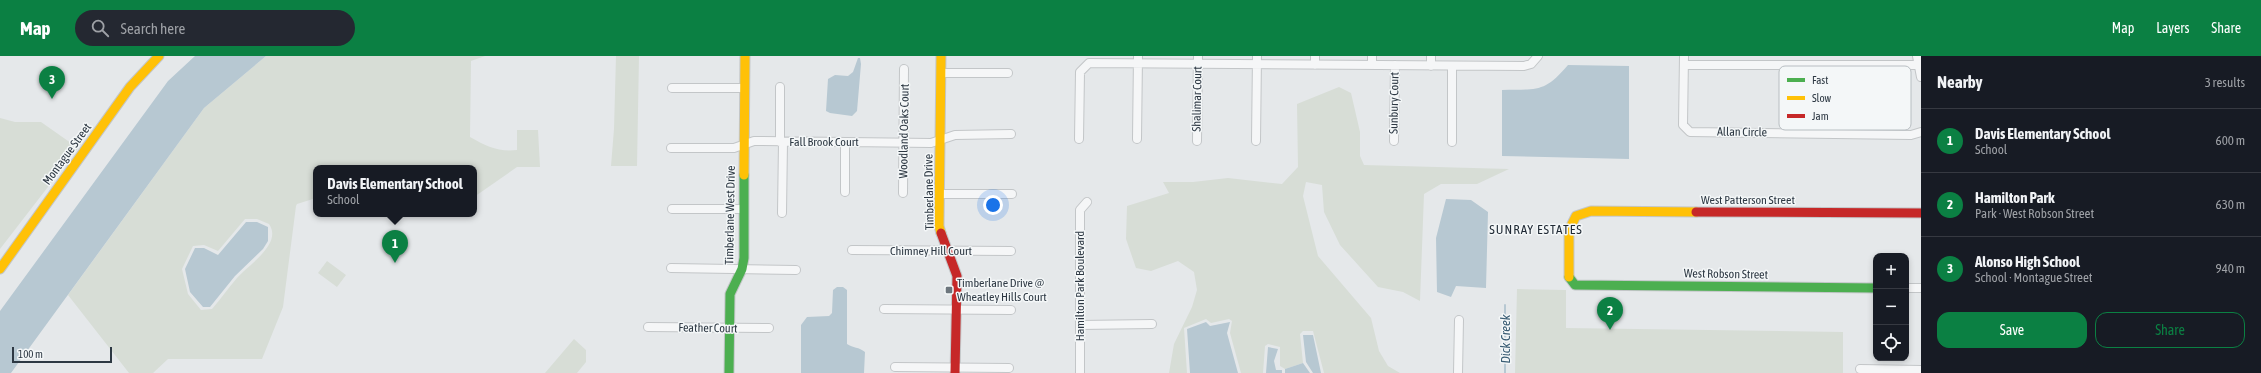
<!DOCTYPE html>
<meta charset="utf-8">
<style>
:root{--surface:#171b24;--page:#242831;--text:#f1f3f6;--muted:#9ea1a6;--line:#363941;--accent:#0b8043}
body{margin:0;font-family:"Asap Condensed",sans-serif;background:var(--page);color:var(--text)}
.controls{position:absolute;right:12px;bottom:12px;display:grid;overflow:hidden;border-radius:8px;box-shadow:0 2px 6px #0003}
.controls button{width:36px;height:36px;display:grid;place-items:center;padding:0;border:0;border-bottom:1px solid var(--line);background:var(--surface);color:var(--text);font:20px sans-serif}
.scale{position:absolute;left:12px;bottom:10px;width:100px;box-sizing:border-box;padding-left:4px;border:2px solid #2d3843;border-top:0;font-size:11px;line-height:14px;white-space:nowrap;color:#2d3843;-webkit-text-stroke:3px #f4f7f8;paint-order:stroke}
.you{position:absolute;left:993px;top:149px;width:14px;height:14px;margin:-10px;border:3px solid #fff;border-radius:50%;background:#1a73e8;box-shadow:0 0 0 6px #1a73e833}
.badge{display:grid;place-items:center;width:26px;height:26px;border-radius:50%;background:var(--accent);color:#fff;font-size:13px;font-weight:700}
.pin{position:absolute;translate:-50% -33px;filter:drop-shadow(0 1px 2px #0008)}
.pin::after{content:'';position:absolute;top:21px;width:14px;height:12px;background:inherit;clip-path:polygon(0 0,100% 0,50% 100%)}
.popup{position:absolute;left:313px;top:109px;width:164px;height:52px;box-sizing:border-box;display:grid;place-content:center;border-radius:8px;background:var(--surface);filter:drop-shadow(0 1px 3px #0005);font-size:13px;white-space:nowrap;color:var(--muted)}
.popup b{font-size:15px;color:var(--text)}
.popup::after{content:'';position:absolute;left:50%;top:100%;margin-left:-8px;border:8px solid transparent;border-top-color:var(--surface)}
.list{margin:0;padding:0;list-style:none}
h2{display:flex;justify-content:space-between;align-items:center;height:52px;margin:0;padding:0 16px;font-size:17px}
h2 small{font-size:13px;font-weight:400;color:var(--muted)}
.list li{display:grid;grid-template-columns:26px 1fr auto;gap:12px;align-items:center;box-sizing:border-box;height:64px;padding:0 16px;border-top:1px solid var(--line)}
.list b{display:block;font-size:15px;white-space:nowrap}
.list p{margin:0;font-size:13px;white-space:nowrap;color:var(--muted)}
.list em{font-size:13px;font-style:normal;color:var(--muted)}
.actions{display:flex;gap:8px;padding:12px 16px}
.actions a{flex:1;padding:9px 0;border:1px solid var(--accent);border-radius:12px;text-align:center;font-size:14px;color:var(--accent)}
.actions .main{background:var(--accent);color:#fff}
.icon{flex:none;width:22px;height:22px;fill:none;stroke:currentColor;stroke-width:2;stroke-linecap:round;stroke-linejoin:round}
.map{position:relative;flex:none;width:1921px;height:317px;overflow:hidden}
header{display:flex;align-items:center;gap:24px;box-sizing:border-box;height:56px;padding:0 20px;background:var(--accent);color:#fff}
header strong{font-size:19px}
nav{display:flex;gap:22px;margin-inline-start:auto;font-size:14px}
.search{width:280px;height:36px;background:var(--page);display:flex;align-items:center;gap:10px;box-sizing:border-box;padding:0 14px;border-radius:22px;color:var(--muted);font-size:15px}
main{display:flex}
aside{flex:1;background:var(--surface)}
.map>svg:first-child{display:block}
.green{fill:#d7ddd6;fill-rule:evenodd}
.water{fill:#b7c8d2}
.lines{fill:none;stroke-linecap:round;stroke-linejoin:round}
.stream{stroke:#b7c8d2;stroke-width:2}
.street-casing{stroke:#c3c6c8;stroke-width:10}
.fast-casing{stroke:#c3c6c8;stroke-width:11}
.slow-casing{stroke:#c3c6c8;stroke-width:11}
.jam-casing{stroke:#c3c6c8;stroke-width:11}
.street{stroke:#f5f6f7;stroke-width:8}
.fast{stroke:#4caf50;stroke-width:9}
.slow{stroke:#ffc107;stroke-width:9}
.jam{stroke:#c62828;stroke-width:9}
.poi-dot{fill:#6d767d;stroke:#f4f7f8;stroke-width:1.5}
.labels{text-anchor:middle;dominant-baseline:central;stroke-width:3;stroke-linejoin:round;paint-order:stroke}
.street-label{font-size:12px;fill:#2d3843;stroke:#f4f7f8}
.poi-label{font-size:12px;fill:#2d3843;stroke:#f4f7f8;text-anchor:start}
.neighbourhood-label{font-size:13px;letter-spacing:1px;fill:#1f2934;stroke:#f4f7f8}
.water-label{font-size:13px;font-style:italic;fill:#3a5d74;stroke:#f4f7f8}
.key{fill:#f4f7f8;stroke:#b8bec2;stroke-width:1}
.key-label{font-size:11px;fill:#2d3843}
</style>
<header>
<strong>Map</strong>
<div class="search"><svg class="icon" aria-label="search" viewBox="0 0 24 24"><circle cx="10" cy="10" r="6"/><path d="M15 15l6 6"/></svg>Search here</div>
<nav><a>Map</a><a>Layers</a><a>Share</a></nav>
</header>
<main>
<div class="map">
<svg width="1921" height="317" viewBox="0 0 1921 317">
<rect width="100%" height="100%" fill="#e5e8ea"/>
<path class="green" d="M266 0H485L471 5 470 81C486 90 498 96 517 94V74H538L540 111H517L474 141V112H316V142L297 148 296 150 283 251 262 303H168L153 317H129L68 239 204 52ZM245 163H257L269 168C283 188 248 209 237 222 228 232 221 243 212 253L201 254 188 238 182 213 193 190 204 189 218 195Z
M616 0H639L637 110H611L614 73Z
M1339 31 1351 37 1360 76V100L1364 109 1509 113 1477 128H1441L1424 138 1420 245 1403 236 1378 231 1340 189 1324 156 1322 129 1306 126 1303 140 1318 200 1371 262 1379 295 1388 310 1400 317H1324L1313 275H1303L1300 278 1303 307 1285 313 1280 310V291L1268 288 1265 290 1263 317H1241L1230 277 1232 265 1229 263 1211 267 1206 263 1184 272 1187 317H1169L1174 288 1192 251 1197 234 1194 216 1178 205 1151 215 1136 212 1126 183 1127 150 1169 137 1163 126H1193L1228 122 1282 128 1298 111 1297 48Z
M0 62 15 66H41L78 92 0 193Z
M327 205 346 219 337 231 318 217Z
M1517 233 1566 234V272L1843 276V317H1515Z
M574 283 586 294V306L577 317H545Z"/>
<path class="water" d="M195 0H266L204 52 11 317H0V255L168 25Z
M858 2H860L861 8 857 55 852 60 830 57 826 55 828 23 835 19 848 20 853 16Z
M1568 9 1629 10V103L1502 100V34C1538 33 1544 37 1568 9Z
M1446 143 1471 144 1488 156 1486 232 1456 230 1451 241 1437 236 1436 182Z
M246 166H257L268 171V185L263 193 235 220 210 251H203L190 236 185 213 195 192H204L218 199Z
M837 231H843L847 234V288C853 292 859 291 865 296L864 317H801V269L807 261 829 260 832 257 833 234Z
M1206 266 1210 270 1230 266 1227 277 1238 317H1190L1187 273Z
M1303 279H1313L1321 317H1313L1306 306Z
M1268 291 1278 293 1274 305 1276 314H1282V317H1266Z
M1303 307 1310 317H1285V313Z"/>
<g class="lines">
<path class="stream" d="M1505 249V317"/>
<g class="street-casing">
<path id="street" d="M1684 0 1683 69 1690 76 1911 79 1921 76
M1917 0 1921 21
M1315 9V0
M1372 9V0
M1684 9H1919
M1431 10V0
M941 17H1008
M672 32H744
M1079 83 1080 16 1089 7 1524 10 1531 8 1538 0
M1137 83 1138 0
M1197 85 1198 0
M1256 85 1257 0
M1394 85 1395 9
M780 86V31
M1452 86V10
M671 92H734L754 85 931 87 955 79 1011 78
M845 136V86
M903 137 904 13
M940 138H1012
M672 153H743
M782 157 783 86
M852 194 1011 195
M671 212 796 214
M1906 232H1921
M884 253 1011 254
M1080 269 1152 268
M648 271 769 272
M895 311 1009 312
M1860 313 1921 314
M1080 317V154L1087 146
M1458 317 1459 264"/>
</g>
<g class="fast-casing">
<path id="fast" d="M1569 221 1575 229 1876 232
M729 317 730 238 742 213 744 202V119"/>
</g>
<g class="slow-casing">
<path id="slow" d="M744 119 745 0
M941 177 939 170 941 0
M0 213 130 31 159 0
M1569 221V174L1576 160 1591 155 1696 156"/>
</g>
<g class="jam-casing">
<path id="jam" d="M1696 156 1921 157
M941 177 957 220 955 317"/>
</g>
<use href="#street" class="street"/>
<use href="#fast" class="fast"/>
<use href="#slow" class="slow"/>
<use href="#jam" class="jam"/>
</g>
<rect class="poi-dot" x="945" y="230" width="8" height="8" rx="2"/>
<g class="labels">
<g class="street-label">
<text transform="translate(1197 43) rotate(-89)">Shalimar Court</text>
<text transform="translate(1394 47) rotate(-89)">Sunbury Court</text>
<text transform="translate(904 75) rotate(-89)">Woodland Oaks Court</text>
<text transform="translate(1742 76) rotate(1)">Allan Circle</text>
<text x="824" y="86">Fall Brook Court</text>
<text transform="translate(67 98) rotate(-54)">Montague Street</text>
<text transform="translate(929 136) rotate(-91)">Timberlane Drive</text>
<text x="1748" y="144">West Patterson Street</text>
<text transform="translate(730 159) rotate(-89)">Timberlane West Drive</text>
<text x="931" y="195">Chimney Hill Court</text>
<text transform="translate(1726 218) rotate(1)">West Robson Street</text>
<text transform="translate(1080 230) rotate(-90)">Hamilton Park Boulevard</text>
<text transform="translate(708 272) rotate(1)">Feather Court</text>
</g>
<g class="poi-label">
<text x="957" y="227">Timberlane Drive @<tspan x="957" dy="14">Wheatley Hills Court</tspan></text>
</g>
<g class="neighbourhood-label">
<text x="1536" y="173">SUNRAY ESTATES</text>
</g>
<g class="water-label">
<text transform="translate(1505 283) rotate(-90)">Dick Creek</text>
</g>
</g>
<rect x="1779" y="10" width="132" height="64" rx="6" class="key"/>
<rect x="1787" y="22" width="18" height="4" fill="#4caf50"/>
<rect x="1787" y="40" width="18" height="4" fill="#ffc107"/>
<rect x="1787" y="58" width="18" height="4" fill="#c62828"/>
<g class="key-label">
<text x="1812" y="28">Fast</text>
<text x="1812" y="46">Slow</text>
<text x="1812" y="64">Jam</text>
</g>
</svg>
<div class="controls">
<button>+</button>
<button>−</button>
<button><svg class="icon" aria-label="locate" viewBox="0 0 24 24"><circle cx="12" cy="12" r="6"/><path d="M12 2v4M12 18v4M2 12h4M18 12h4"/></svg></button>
</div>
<div class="scale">100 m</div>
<div class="you"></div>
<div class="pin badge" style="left:395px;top:207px">1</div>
<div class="popup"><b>Davis Elementary School</b>School</div>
<div class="pin badge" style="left:1610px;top:274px">2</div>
<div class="pin badge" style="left:52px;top:43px">3</div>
</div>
<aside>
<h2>Nearby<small>3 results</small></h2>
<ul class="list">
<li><span class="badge">1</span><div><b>Davis Elementary School</b><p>School</p></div><em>600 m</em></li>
<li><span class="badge">2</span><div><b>Hamilton Park</b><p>Park · West Robson Street</p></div><em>630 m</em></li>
<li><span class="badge">3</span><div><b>Alonso High School</b><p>School · Montague Street</p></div><em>940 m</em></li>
</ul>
<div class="actions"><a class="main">Save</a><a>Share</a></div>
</aside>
</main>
